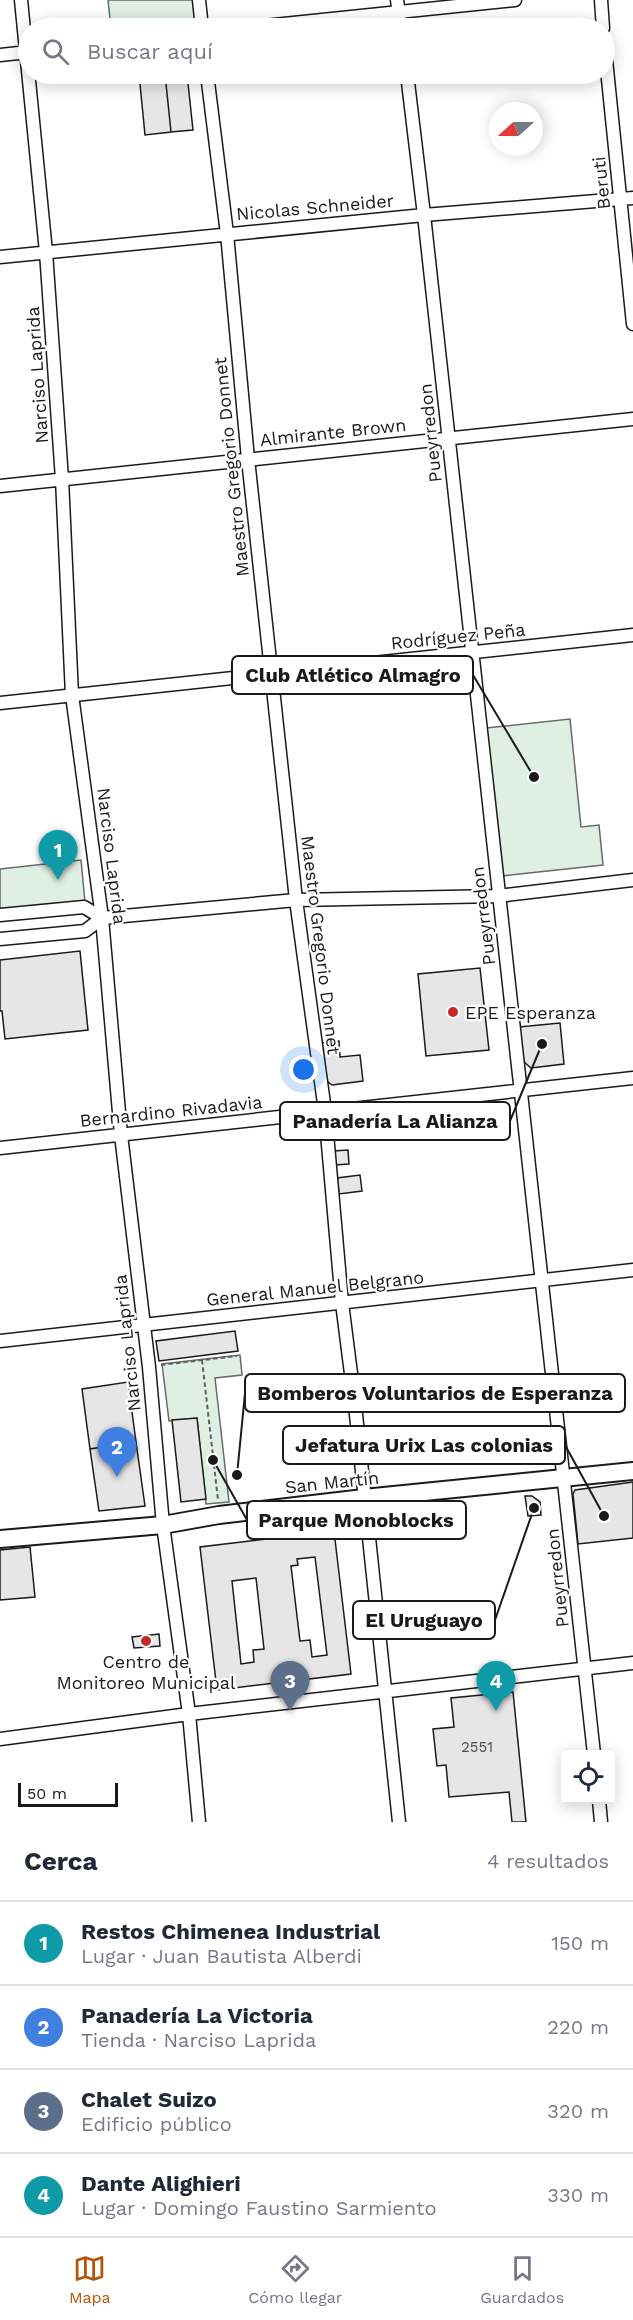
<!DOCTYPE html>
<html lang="es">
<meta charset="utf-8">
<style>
:root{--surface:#fff;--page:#f6f6f7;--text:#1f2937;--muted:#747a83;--line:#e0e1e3;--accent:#b45309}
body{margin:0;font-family:"Work Sans",sans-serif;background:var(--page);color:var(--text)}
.controls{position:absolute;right:18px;bottom:18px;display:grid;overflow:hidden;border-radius:6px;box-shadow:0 3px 15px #0003}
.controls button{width:54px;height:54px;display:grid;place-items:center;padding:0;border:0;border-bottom:2px solid var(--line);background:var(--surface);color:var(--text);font:30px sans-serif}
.compass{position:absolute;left:489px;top:102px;width:54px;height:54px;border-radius:50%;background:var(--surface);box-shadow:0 3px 15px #0003;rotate:249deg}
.scale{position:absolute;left:18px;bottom:15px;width:100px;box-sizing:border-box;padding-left:6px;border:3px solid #1a1a1a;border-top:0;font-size:16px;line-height:21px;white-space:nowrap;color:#1a1a1a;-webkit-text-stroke:4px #fff;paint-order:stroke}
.you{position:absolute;left:304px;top:1070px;width:21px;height:21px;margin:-15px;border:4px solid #fff;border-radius:50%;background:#1a73e8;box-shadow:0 0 0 9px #1a73e833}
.badge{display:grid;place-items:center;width:39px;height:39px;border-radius:50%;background:var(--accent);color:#fff;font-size:20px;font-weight:700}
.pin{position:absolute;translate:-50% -50px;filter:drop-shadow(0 2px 3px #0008)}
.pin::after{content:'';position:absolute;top:32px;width:21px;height:18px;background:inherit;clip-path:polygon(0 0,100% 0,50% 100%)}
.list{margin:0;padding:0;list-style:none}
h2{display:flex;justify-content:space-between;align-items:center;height:78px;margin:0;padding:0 24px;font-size:26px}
h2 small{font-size:20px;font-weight:400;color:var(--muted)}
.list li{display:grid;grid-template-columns:39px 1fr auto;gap:18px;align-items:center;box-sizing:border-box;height:84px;padding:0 24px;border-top:2px solid var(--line)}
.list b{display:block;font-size:22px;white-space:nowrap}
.list p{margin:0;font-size:20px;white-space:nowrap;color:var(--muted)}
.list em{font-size:20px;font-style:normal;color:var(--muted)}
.icon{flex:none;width:33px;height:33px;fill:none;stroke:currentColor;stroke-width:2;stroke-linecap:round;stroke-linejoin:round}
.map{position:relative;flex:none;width:633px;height:1822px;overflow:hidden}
.search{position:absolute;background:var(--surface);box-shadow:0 3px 15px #0003;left:18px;right:18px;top:18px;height:66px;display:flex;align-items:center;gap:15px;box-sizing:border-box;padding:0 21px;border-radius:33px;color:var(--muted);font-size:22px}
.sheet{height:414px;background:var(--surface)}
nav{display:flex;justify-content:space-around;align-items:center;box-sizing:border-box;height:84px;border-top:2px solid var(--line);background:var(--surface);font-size:16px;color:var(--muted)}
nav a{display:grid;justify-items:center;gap:3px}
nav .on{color:var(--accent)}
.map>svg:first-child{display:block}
.green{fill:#e0efe3;stroke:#6a6a6a;stroke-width:1.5}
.building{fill:#e6e6e6;stroke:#1a1a1a;stroke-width:1.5;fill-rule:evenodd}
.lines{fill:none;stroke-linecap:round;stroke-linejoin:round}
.minor-casing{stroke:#1a1a1a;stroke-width:15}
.secondary-casing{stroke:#1a1a1a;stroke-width:20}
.path{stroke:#5f5f5f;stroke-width:2;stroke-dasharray:4.5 3;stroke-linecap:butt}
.minor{stroke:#fff;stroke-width:12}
.secondary{stroke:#fff;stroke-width:16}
.poi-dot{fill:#c62828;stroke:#fff;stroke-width:2}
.labels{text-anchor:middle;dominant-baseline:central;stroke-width:4.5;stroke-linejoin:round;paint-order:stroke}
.number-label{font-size:15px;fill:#4d4d4d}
.street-label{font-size:18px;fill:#1a1a1a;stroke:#fff}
.poi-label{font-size:18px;fill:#1a1a1a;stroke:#fff;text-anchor:start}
.leader{fill:none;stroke:#1a1a1a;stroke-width:2}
.callout-dot{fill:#1a1a1a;stroke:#fff;stroke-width:2}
.callout{fill:#fff;stroke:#1a1a1a;stroke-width:2}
.callout-label{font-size:20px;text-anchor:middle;font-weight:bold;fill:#1a1a1a}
</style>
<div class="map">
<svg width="633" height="1822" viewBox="0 0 633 1822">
<rect width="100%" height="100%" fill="#fff"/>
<path class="green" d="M108 0H199L202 28H111Z
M570 719 581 827 599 825 603 865 502 876 486 728Z
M81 860 85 902 0 911V869Z
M240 1355 242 1375 215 1378 229 1502 206 1504 197 1418 169 1421 162 1364Z"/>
<path class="building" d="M139 74H165L171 132 145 135Z
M165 74H187L193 130 171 132Z
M80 951 88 1030 5 1039 2 1011H0V960Z
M480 968 489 1050 426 1056 418 974Z
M560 1023 564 1064 531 1068 523 1061 519 1027Z
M339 1041 340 1057 360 1055 363 1081 332 1085 323 1078 319 1043Z
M348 1150 349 1164 335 1165 333 1151Z
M360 1175 362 1191 339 1194 337 1178Z
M235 1331 238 1351 159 1361 156 1341Z
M128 1382 136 1442 90 1449 82 1389Z
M197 1418 206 1499 181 1502 172 1420Z
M136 1442 145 1506 99 1511 90 1449Z
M633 1482V1538L578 1544 573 1494 575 1490Z
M525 1496H532L540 1502 541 1515 528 1516Z
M334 1531 351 1674 217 1690 200 1547ZM315 1557 327 1655 312 1657 310 1640 300 1641 291 1566 298 1565 297 1559ZM256 1578 264 1649 253 1650 254 1662 241 1664 232 1581Z
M30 1547 35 1597 0 1600V1550Z
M159 1634 160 1646 134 1648 132 1637Z
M513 1692 526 1822H512L509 1792 449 1797 446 1765 437 1766 433 1729 454 1727 451 1698Z"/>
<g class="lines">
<g class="minor-casing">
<path id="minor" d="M21 0 46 252 62 479 72 695 102 918 121 1135 149 1367 163 1525 189 1714 199 1822
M199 0 202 28
M397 0 401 28
M601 0 603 28
M244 28 515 0
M604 40 633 324
M0 55 28 52
M207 74 227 234 248 459 296 900 325 1111 342 1303 355 1405 399 1822
M407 74 424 215 594 1754
M0 257 424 215 633 198
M0 486 633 419
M0 703 633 635
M0 915 84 907 102 918
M0 939 85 931 102 918 296 900 498 896 633 880
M0 1148 633 1078
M0 1341 633 1270
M0 1739 189 1714 633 1663
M599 1800 601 1822"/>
</g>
<g class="secondary-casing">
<path id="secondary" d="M0 1539 163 1525 219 1515 364 1498 633 1471"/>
</g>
<path class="path" d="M202 1360 218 1500
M161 1365 237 1356"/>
<use href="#minor" class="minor"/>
<use href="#secondary" class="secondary"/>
</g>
<g class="poi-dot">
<circle cx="453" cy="1012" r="6"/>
<circle cx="146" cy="1641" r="6"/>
</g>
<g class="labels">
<g class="number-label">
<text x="477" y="1747">2551</text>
</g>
<g class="street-label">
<text transform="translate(601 183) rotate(-96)">Beruti</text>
<text transform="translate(315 207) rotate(-5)">Nicolas Schneider</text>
<text transform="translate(37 375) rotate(-94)">Narciso Laprida</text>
<text transform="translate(333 432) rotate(-6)">Almirante Brown</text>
<text transform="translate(430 433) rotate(-96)">Pueyrredon</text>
<text transform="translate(231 467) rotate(-96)">Maestro Gregorio Donnet</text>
<text transform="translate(458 636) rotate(-6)">Rodríguez Peña</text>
<text transform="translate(112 856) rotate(83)">Narciso Laprida</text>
<text transform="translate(483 916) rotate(-97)">Pueyrredon</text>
<text transform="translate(321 945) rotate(83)">Maestro Gregorio Donnet</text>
<text transform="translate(171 1111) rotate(-6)">Bernardino Rivadavia</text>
<text transform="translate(315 1288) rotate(-6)">General Manuel Belgrano</text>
<text transform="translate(127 1343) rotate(-96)">Narciso Laprida</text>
<text transform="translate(332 1482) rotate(-6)">San Martín</text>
<text transform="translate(557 1578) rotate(-96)">Pueyrredon</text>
</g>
<g class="poi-label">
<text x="465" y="1012">EPE Esperanza</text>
<text x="146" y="1661" text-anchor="middle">Centro de<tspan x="146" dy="21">Monitoreo Municipal</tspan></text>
</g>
</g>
<path class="leader" d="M534 777L473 675M542 1044L510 1121M237 1475L245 1393M604 1516L565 1445M213 1460L247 1520M534 1508L495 1620"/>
<g class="callout-dot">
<circle cx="534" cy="777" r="6"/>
<circle cx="542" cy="1044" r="6"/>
<circle cx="237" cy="1475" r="6"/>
<circle cx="604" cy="1516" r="6"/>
<circle cx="213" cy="1460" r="6"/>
<circle cx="534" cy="1508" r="6"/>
</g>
<g class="callout">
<rect x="232" y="656" width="241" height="38" rx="6"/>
<rect x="280" y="1102" width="230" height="38" rx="6"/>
<rect x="245" y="1374" width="380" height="38" rx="6"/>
<rect x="283" y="1426" width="282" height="38" rx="6"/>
<rect x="247" y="1501" width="219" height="38" rx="6"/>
<rect x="353" y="1601" width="142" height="38" rx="6"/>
</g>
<g class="callout-label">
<text x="353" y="682">Club Atlético Almagro</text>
<text x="395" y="1128">Panadería La Alianza</text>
<text x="435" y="1400">Bomberos Voluntarios de Esperanza</text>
<text x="424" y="1452">Jefatura Urix Las colonias</text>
<text x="356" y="1527">Parque Monoblocks</text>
<text x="424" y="1627">El Uruguayo</text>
</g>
</svg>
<div class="controls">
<button><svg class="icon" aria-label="locate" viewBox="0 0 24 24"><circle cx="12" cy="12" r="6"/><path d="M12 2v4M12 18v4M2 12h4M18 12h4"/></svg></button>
</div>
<svg class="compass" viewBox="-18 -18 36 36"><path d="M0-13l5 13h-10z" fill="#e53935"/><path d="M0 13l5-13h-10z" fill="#747a83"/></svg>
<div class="scale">50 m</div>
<div class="you"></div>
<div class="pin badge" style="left:58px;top:880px;background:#0f9aa8">1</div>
<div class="pin badge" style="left:117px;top:1477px;background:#3f7fe0">2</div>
<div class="pin badge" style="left:290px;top:1711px;background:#5c6f8a">3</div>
<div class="pin badge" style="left:496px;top:1711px;background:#0f9aa8">4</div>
<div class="search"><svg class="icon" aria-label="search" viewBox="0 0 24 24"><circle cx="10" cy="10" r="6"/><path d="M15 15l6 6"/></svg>Buscar aquí</div>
</div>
<section class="sheet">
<h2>Cerca<small>4 resultados</small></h2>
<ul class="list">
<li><span class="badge" style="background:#0f9aa8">1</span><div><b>Restos Chimenea Industrial</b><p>Lugar · Juan Bautista Alberdi</p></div><em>150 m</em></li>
<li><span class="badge" style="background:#3f7fe0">2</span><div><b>Panadería La Victoria</b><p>Tienda · Narciso Laprida</p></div><em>220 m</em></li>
<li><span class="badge" style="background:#5c6f8a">3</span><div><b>Chalet Suizo</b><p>Edificio público</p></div><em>320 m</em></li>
<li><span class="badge" style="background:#0f9aa8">4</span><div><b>Dante Alighieri</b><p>Lugar · Domingo Faustino Sarmiento</p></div><em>330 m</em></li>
</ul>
</section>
<nav>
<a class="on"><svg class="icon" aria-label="map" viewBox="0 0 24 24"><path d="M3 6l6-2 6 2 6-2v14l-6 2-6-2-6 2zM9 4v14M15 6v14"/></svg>Mapa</a>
<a><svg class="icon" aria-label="directions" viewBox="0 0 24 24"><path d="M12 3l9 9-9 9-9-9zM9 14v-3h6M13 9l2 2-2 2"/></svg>Cómo llegar</a>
<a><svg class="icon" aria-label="saved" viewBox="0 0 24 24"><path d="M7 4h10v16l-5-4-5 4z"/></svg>Guardados</a>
</nav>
